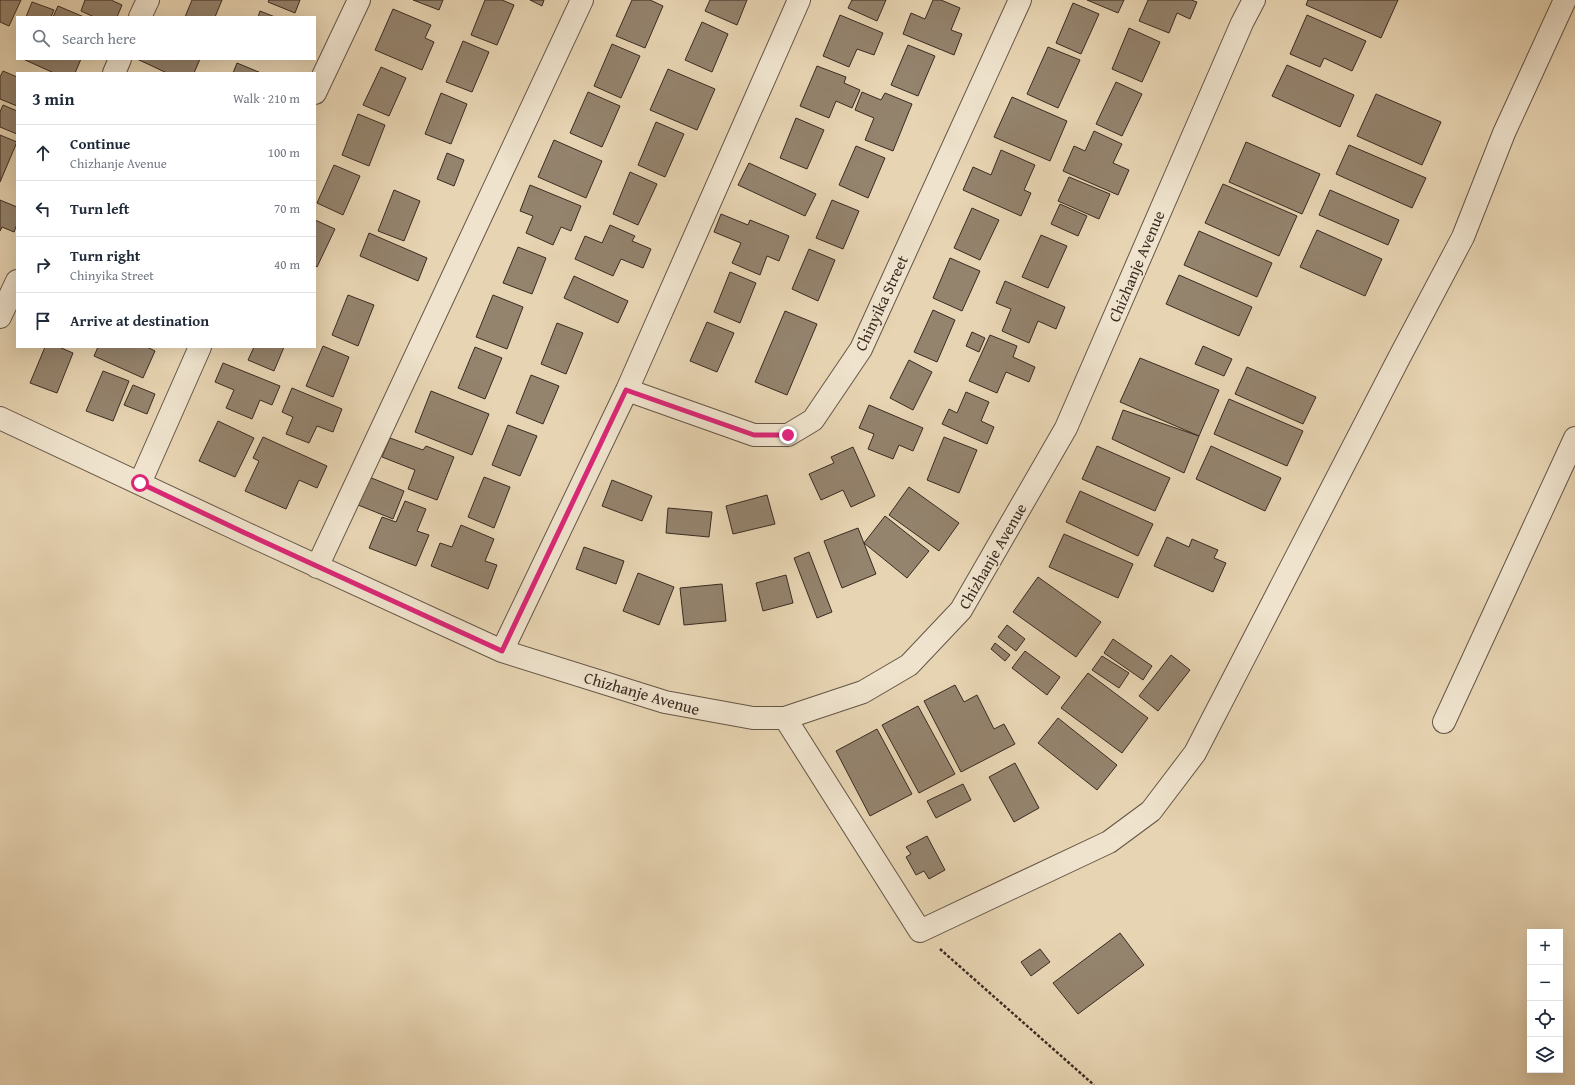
<!DOCTYPE html>
<meta charset="utf-8">
<style>
:root{--surface:#fff;--page:#f6f6f7;--text:#1f2937;--muted:#747a83;--line:#e0e1e3}
body{margin:0;font-family:"Gentium Book Plus",serif;background:var(--page);color:var(--text)}
.controls{position:absolute;right:12px;bottom:12px;display:grid;overflow:hidden;border-radius:0px;box-shadow:0 4px 16px #0002}
.controls button{width:36px;height:36px;display:grid;place-items:center;padding:0;border:0;border-bottom:1px solid var(--line);background:var(--surface);color:var(--text);font:20px sans-serif}
.stop{position:absolute;width:12px;height:12px;margin:-9px;border:3px solid #db2777;border-radius:50%;background:#fff}
.stop.end{background:#db2777;border-color:#fff;box-shadow:0 1px 4px #0008}
.list{margin:0;padding:0;list-style:none}
h2{display:flex;justify-content:space-between;align-items:center;height:52px;margin:0;padding:0 16px;font-size:17px}
h2 small{font-size:13px;font-weight:400;color:var(--muted)}
.list li{display:grid;grid-template-columns:26px 1fr auto;gap:12px;align-items:center;box-sizing:border-box;height:56px;padding:0 16px;border-top:1px solid var(--line)}
.list b{display:block;font-size:15px;white-space:nowrap}
.list p{margin:0;font-size:13px;white-space:nowrap;color:var(--muted)}
.list em{font-size:13px;font-style:normal;color:var(--muted)}
.icon{flex:none;width:22px;height:22px;fill:none;stroke:currentColor;stroke-width:2;stroke-linecap:round;stroke-linejoin:round}
.map{position:relative;flex:none;width:1575px;height:1085px;overflow:hidden}
.search{position:absolute;background:var(--surface);box-shadow:0 4px 16px #0002;left:16px;top:16px;width:300px;height:44px;display:flex;align-items:center;gap:10px;box-sizing:border-box;padding:0 14px;border-radius:0px;color:var(--muted);font-size:15px}
.panel{position:absolute;background:var(--surface);box-shadow:0 4px 16px #0002;left:16px;top:72px;width:300px;height:276px;border-radius:0px}
.map>svg:first-child{display:block}
.building{fill:#94836d;stroke:#3a2b22}
.lines{fill:none;stroke-linecap:round;stroke-linejoin:round}
.minor-casing{stroke:#655546;stroke-width:24}
.path{stroke:#3a2b22;stroke-width:2.5;stroke-dasharray:3 2;stroke-linecap:butt}
.minor{stroke:#efe3cd;stroke-width:22}
.route{stroke:#db2777;stroke-width:5}
.labels{text-anchor:middle;dominant-baseline:central;stroke-width:3.5;stroke-linejoin:round;paint-order:stroke}
.street-label{font-size:16px;fill:#3a2b22;stroke:#efe3cd}
</style>
<div class="map">
<svg width="1575" height="1085" viewBox="0 0 1575 1085">
<rect width="100%" height="100%" fill="#e7d4b2"/>
<filter id="stains"><feTurbulence type="fractalNoise" baseFrequency=".005" numOctaves="4"/><feColorMatrix values="0 0 0 0 .2 0 0 0 0 .09 0 0 0 0 .02 0 0 0 .5 -.17"/></filter>
<radialGradient id="worn" r=".72"><stop offset=".6" stop-color="#630" stop-opacity="0"/><stop offset="1" stop-color="#630" stop-opacity=".3"/></radialGradient>
<path class="building" d="M0 0H21L9 26 0 22Z
M85 0H111L122 5 117 17H94L81 11Z
M192 0H222L215 17H185Z
M269 0H300L295 13 268 2Z
M413 0H443L439 10Z
M485 0H502L514 5 497 45 471 35Z
M530 0H544L542 6Z
M632 0H650L663 6 645 48 616 36Z
M710 0H747L737 25 705 11Z
M852 0H886L877 21 848 8Z
M933 0H941L960 8 951 30 962 34 954 55 903 34 911 13 925 19Z
M1087 0H1124L1118 13Z
M1148 0H1191L1197 2 1190 19 1177 13 1169 33 1139 21Z
M1308 0H1398L1381 38 1306 5Z
M32 2 54 10 51 17H26Z
M1073 3 1099 14 1081 54 1056 43Z
M58 6 84 17H53Z
M393 9 431 25 425 38 434 42 422 70 375 50Z
M260 11 275 17H258Z
M840 15 883 33 874 55 857 49 849 67 823 56Z
M1307 15 1366 41 1352 71 1324 58 1320 67 1290 54Z
M702 22 728 34 712 72 685 60Z
M1129 28 1160 42 1142 82 1112 69Z
M463 41 489 52 472 92 446 82Z
M612 44 640 56 621 98 594 86Z
M908 45 935 56 918 96 891 85Z
M1048 47 1080 60 1058 108 1027 94Z
M23 59H81L75 73H54Z
M137 59H200L194 73H167Z
M237 63 261 73H233Z
M1287 65 1354 95 1340 127 1272 96Z
M817 66 846 77 844 83 860 90 852 108 836 101 829 118 800 106Z
M381 67 406 78 389 116 363 105Z
M668 69 715 89 697 130 650 110Z
M3 71 17 77V106L0 99V77Z
M1116 82 1142 94 1122 136 1096 124Z
M588 92 620 106 602 147 570 133Z
M862 92 881 100 885 93 912 104 893 151 865 140 874 118 855 110Z
M441 93 467 104 451 144 425 134Z
M1376 94 1441 122 1422 165 1357 136Z
M1012 97 1067 121 1050 161 994 137Z
M3 105 17 111V134L0 127V112Z
M358 114 385 125 369 166 342 155Z
M796 118 824 130 807 169 780 158Z
M656 122 684 134 665 177 638 165Z
M1094 131 1122 144 1113 163 1129 170 1118 195 1063 171 1074 146 1085 151Z
M0 135 17 142 0 182Z
M554 140 602 161 586 198 538 177Z
M1246 142 1320 174 1302 214 1229 182Z
M1349 145 1426 178 1412 208 1336 174Z
M856 146 885 158 868 198 839 185Z
M1001 150 1035 165 1024 190 1031 193 1021 216 963 190 973 167 991 175Z
M447 153 464 160 454 186 437 179Z
M749 163 816 194 805 216 738 185Z
M334 165 360 176 343 215 317 203Z
M630 172 657 184 638 225 613 214Z
M1069 177 1110 194 1099 219 1058 201Z
M1223 184 1297 216 1279 256 1205 223Z
M530 185 581 206 571 231 561 227 553 245 526 233 533 216 520 211Z
M394 190 420 201 404 241 378 231Z
M1330 190 1399 220 1388 245 1319 215Z
M0 200 17 207V224L14 232 2 227 0 231Z
M832 200 859 211 843 249 816 238Z
M1060 204 1087 216 1078 236 1051 224Z
M972 208 999 220 980 260 954 248Z
M721 214 748 225 750 220 789 236 779 261 767 256 760 275 732 263 741 243 714 232Z
M315 220 335 229 317 267 315 265Z
M610 225 635 236 632 241 651 249 643 268 621 259 613 276 575 259 585 236 602 243Z
M1317 230 1382 259 1365 296 1300 267Z
M1199 231 1272 263 1257 297 1184 265Z
M369 233 427 258 418 281 360 256Z
M1041 235 1067 246 1048 288 1022 277Z
M518 247 546 258 532 294 503 283Z
M809 249 835 260 818 301 792 289Z
M950 258 980 271 962 311 933 298Z
M730 272 756 283 740 323 714 312Z
M1179 275 1252 307 1239 336 1166 304Z
M574 276 628 301 618 323 564 298Z
M1005 281 1065 307 1056 329 1038 321 1029 343 1002 331 1011 309 996 303Z
M348 295 374 305 358 346 332 335Z
M493 295 523 307 507 349 476 337Z
M933 310 955 320 937 362 914 352Z
M785 311 817 324 787 395 755 382Z
M707 322 734 333 717 372 690 361Z
M557 323 583 333 566 374 541 364Z
M972 332 985 338 979 352 966 346Z
M990 335 1017 346 1013 357 1035 367 1029 382 1006 372 997 393 969 381Z
M323 346 349 357 333 397 306 386Z
M1203 346 1232 359 1224 376 1195 364Z
M45 347H59L73 353 57 393 30 383Z
M98 347H147L155 351 143 378 94 356Z
M254 347H284L274 371 248 360Z
M475 347 502 358 485 399 458 388Z
M1140 358 1219 390 1199 436 1120 402Z
M909 360 932 372 913 410 890 398Z
M223 363 280 386 272 405 260 400 252 419 226 408 234 390 215 382Z
M1247 367 1316 397 1303 424 1235 394Z
M103 371 129 381 113 421 86 411Z
M531 375 559 386 543 424 516 413Z
M133 385 155 394 147 414 124 405Z
M292 388 342 409 333 432 317 426 309 443 286 434 293 417 282 412Z
M431 391 489 414 472 455 415 432Z
M966 392 989 402 981 421 994 427 987 444 942 424 949 409 957 413Z
M1229 399 1303 431 1287 466 1214 434Z
M869 405 923 428 913 451 899 445 893 459 868 449 874 434 859 428Z
M1123 410 1199 436 1184 473 1112 439Z
M218 421 254 438 235 477 199 461Z
M508 425 537 436 520 476 492 465Z
M263 437 327 466 317 488 299 480 286 509 245 491 259 461 253 458Z
M944 437 977 450 959 493 927 480Z
M390 438 423 450 426 446 454 457 437 500 408 489 415 470 382 457Z
M1097 446 1170 478 1155 511 1082 479Z
M1211 446 1281 478 1265 511 1196 479Z
M853 447 875 496 851 507 843 490 821 500 809 474 834 463 831 457Z
M369 477 404 491 393 519 358 505Z
M484 477 510 487 494 528 468 517Z
M612 480 652 496 642 521 602 506Z
M909 487 959 523 939 551 889 515Z
M1080 491 1153 524 1138 556 1066 522Z
M767 495 775 524 733 534 726 506Z
M405 501 426 509 417 531 429 535 416 566 369 548 382 517 396 522Z
M668 508 712 512 709 537 666 533Z
M885 516 929 551 907 578 864 543Z
M461 525 494 539 485 561 497 565 488 589 431 566 440 543 452 547Z
M858 528 876 574 842 588 824 541Z
M1064 534 1133 564 1118 598 1049 567Z
M1167 537 1189 547 1192 539 1218 550 1214 558 1226 563 1213 592 1154 566Z
M584 547 624 561 616 584 576 569Z
M809 552 832 612 817 618 794 558Z
M638 573 674 587 659 625 623 611Z
M786 575 793 603 763 611 756 583Z
M1038 577 1101 622 1076 657 1013 612Z
M722 584 726 621 684 625 680 588Z
M1007 625 1025 639 1016 651 998 637Z
M1113 639 1152 666 1143 680 1104 653Z
M995 643 1010 655 1005 661 991 649Z
M1025 651 1060 677 1047 695 1012 668Z
M1171 655 1190 670 1158 711 1139 696Z
M1102 656 1129 673 1119 688 1092 670Z
M1088 673 1148 718 1122 753 1061 708Z
M955 685 964 702 977 695 994 729 1004 724 1015 744 961 772 924 701Z
M918 706 955 774 919 793 882 725Z
M1058 718 1117 765 1097 790 1038 743Z
M877 729 912 794 870 816 836 751Z
M1015 763 1039 808 1014 822 989 777Z
M963 784 971 800 936 818 927 801Z
M927 836 945 870 929 879 924 871 916 875 906 857 911 854 906 847Z
M1120 933 1144 965 1078 1014 1053 983Z
M1040 949 1050 962 1031 976 1021 962Z"/>
<g class="lines">
<g class="minor-casing">
<path id="minor" d="M140 17 148 0
M114 73 120 59
M315 93 359 0
M0 317 17 281
M627 390 754 435H788L813 420 861 349 1020 0
M0 418 245 533 502 651 665 702 753 718H785L863 692 909 665 961 610 1066 428 1242 23 1254 0
M140 483 200 347
M317 567 582 0
M502 651 627 390 799 0
M785 718 920 931 1109 842 1151 811 1195 753 1399 358 1463 237 1504 133 1565 0
M1444 722 1575 438"/>
</g>
<path class="path" d="M940 949 1094 1085"/>
<use href="#minor" class="minor"/>
</g>
<g class="lines">
<path class="route" d="M140 483 245 533 502 651 626 390 754 435H788"/>
</g>
<g class="labels">
<g class="street-label">
<text transform="translate(1136 266) rotate(-67)">Chizhanje Avenue</text>
<text transform="translate(881 303) rotate(-65)">Chinyika Street</text>
<text transform="translate(992 556) rotate(-60)">Chizhanje Avenue</text>
<text transform="translate(642 693) rotate(16)">Chizhanje Avenue</text>
</g>
</g>
<rect width="100%" height="100%" filter="url(#stains)"/>
<rect width="100%" height="100%" fill="url(#worn)"/>
</svg>
<div class="controls">
<button>+</button>
<button>−</button>
<button><svg class="icon" aria-label="locate" viewBox="0 0 24 24"><circle cx="12" cy="12" r="6"/><path d="M12 2v4M12 18v4M2 12h4M18 12h4"/></svg></button>
<button><svg class="icon" aria-label="layers" viewBox="0 0 24 24"><path d="M12 4l9 5-9 5-9-5zM3 14l9 5 9-5"/></svg></button>
</div>
<div class="stop" style="left:140px;top:483px"></div>
<div class="stop end" style="left:788px;top:435px"></div>
<div class="search"><svg class="icon" aria-label="search" viewBox="0 0 24 24"><circle cx="10" cy="10" r="6"/><path d="M15 15l6 6"/></svg>Search here</div>
<section class="panel">
<h2>3 min<small>Walk · 210 m</small></h2>
<ul class="list">
<li><svg class="icon" aria-label="ahead" viewBox="0 0 24 24"><path d="M12 20V5M6 11l6-6 6 6"/></svg><div><b>Continue</b><p>Chizhanje Avenue</p></div><em>100 m</em></li>
<li><svg class="icon" aria-label="left" viewBox="0 0 24 24"><path d="M17 20v-9H6M10 6l-5 5 5 5"/></svg><div><b>Turn left</b></div><em>70 m</em></li>
<li><svg class="icon" aria-label="right" viewBox="0 0 24 24"><path d="M7 20v-9h11M14 6l5 5-5 5"/></svg><div><b>Turn right</b><p>Chinyika Street</p></div><em>40 m</em></li>
<li><svg class="icon" aria-label="arrive" viewBox="0 0 24 24"><path d="M6 21V4h12l-3 4 3 4H6"/></svg><div><b>Arrive at destination</b></div></li>
</ul>
</section>
</div>
